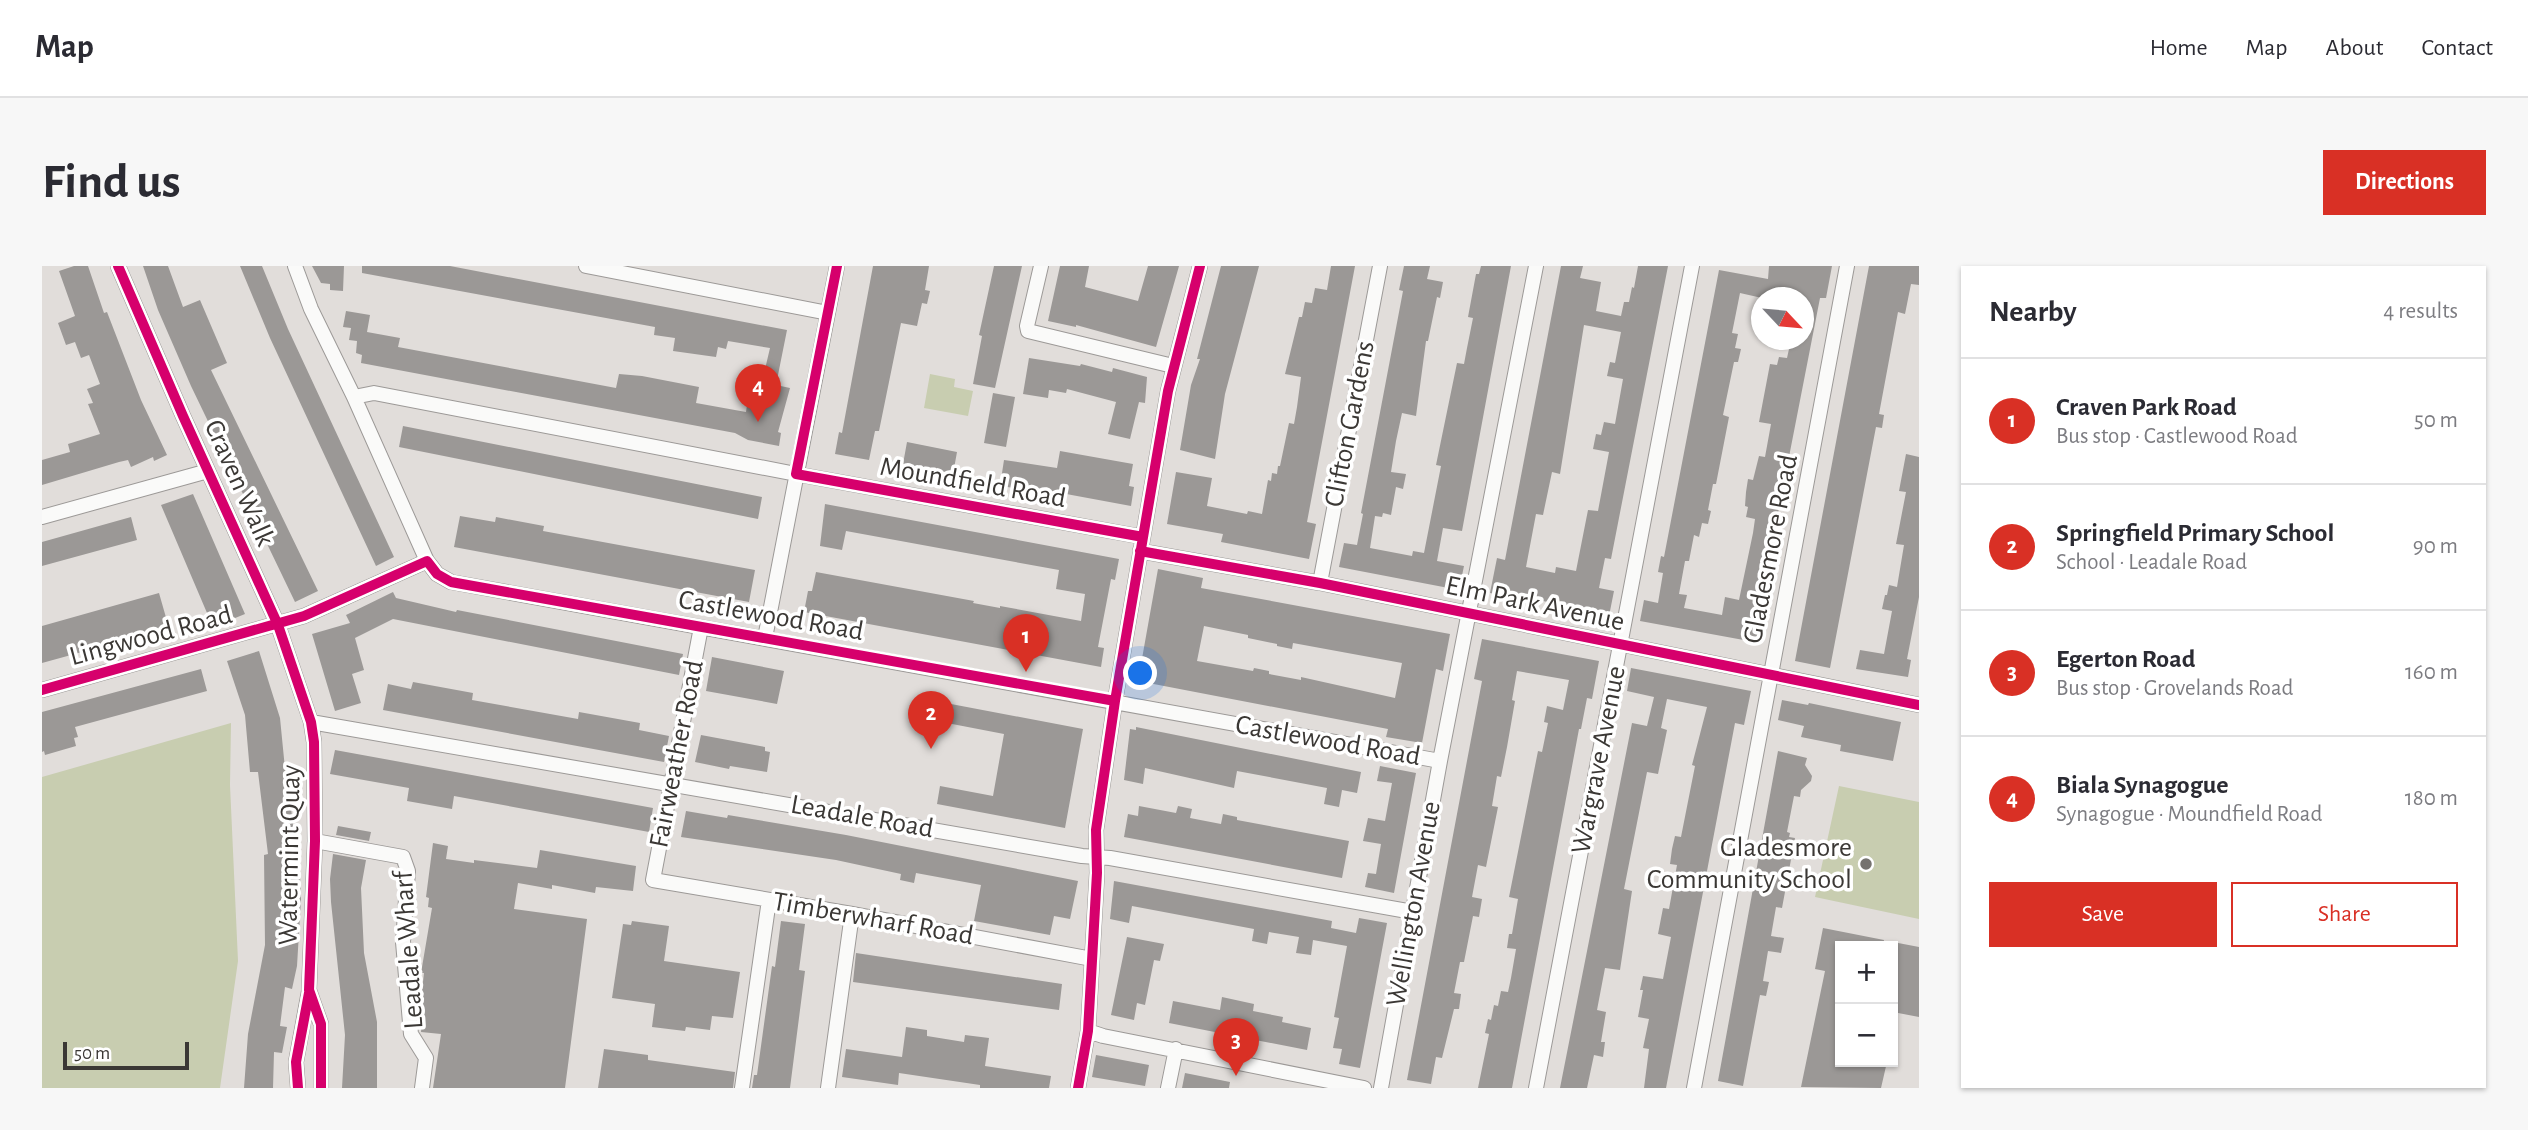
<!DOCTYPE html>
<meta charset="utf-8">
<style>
:root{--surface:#fff;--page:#f7f7f7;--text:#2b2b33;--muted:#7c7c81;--line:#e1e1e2;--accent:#d93025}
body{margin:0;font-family:"Alegreya Sans",sans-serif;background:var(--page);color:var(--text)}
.controls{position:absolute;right:21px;bottom:21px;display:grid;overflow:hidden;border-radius:0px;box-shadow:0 2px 5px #0004}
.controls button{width:63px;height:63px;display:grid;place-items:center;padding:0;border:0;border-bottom:2px solid var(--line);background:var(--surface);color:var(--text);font:35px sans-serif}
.compass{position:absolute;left:1709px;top:21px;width:63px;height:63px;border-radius:50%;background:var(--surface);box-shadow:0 2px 5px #0004;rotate:116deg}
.scale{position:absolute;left:21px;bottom:18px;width:126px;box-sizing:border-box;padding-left:7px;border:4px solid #3b3835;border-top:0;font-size:19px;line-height:24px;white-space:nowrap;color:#3b3835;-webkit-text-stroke:5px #fff;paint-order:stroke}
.you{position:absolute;left:1099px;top:408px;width:24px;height:24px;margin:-18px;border:5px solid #fff;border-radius:50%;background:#1a73e8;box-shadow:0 0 0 10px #1a73e833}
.badge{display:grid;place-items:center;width:46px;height:46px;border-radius:50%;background:var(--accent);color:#fff;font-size:23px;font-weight:700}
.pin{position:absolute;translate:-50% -58px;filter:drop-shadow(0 2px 4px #0008)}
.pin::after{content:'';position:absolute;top:37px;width:24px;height:21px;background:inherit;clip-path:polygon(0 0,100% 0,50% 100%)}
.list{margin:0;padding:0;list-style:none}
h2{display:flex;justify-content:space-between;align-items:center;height:91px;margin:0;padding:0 28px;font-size:30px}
h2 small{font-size:23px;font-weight:400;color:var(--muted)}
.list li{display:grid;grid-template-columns:46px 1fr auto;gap:21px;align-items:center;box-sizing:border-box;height:126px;padding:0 28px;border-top:2px solid var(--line)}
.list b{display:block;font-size:26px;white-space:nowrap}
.list p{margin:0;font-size:23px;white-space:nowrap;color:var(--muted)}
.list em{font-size:23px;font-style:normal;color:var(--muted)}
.actions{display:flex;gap:14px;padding:21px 28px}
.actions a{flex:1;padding:16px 0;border:2px solid var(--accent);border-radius:0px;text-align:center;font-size:24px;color:var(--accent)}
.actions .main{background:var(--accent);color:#fff}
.map{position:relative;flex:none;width:1877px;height:822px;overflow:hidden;border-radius:0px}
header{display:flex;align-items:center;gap:42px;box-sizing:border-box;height:98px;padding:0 35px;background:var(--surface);border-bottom:2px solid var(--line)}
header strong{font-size:33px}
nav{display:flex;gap:38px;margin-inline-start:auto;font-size:24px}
.intro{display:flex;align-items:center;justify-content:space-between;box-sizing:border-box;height:168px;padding:0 42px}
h1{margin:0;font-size:49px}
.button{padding:18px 32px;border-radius:0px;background:var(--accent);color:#fff;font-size:24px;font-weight:700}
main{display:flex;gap:42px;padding:0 42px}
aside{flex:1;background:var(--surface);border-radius:0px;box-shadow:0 2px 5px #0004}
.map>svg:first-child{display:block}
.green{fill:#c8cdb0}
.building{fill:#9b9896;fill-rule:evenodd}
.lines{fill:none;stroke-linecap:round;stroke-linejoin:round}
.minor-casing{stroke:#9c9997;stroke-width:16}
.minor{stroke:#fafaf9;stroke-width:14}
.cycleway-casing{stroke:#fff;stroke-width:15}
.cycleway{stroke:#d6006c;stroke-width:10}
.poi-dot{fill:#75726f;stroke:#fff;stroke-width:2.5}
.labels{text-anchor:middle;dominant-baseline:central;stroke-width:7;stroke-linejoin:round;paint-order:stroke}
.street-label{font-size:28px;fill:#3b3835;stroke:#fff}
.poi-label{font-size:28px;fill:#3b3835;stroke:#fff;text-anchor:end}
</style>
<header>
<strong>Map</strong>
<nav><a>Home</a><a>Map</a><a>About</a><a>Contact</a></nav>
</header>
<div class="intro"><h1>Find us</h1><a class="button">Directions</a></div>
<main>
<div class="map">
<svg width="1877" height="822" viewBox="0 0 1877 822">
<rect width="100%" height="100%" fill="#e1ddda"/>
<path class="green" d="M888 108 913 113 912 121 931 125 926 150 882 142Z
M189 457 188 519 196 695 178 822H0V511Z
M1797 520 1877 536V653L1773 631Z"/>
<path class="building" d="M32 0H46L62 47 65 46 99 134 125 189 112 195 111 191 89 201 86 194 77 196 0 219V194L28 186 26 178 58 168 46 138 51 137 45 123 58 118 47 89 39 92 33 76 24 79 16 57 33 50 17 5Z
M101 0H126L141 41 158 34 185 97 169 104 276 325 253 336 149 120 116 44Z
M198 0H220L246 63 352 291 334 300 228 72Z
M270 0H302L301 25 288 24V18L279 17Z
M320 0H408L745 64 734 119 748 122 736 166 739 167 737 180 706 174 693 167 319 97 320 89 314 87 315 75 307 74 309 62 301 61 304 45 328 49 325 66 358 72 356 81 574 122 577 108 600 110 657 121 654 137 704 146 707 125 714 126 716 116H720L728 82 686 75 684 83 676 81 674 91 631 85 633 72 612 69 613 61 320 7Z
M831 0H887L883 24 888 25 885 38 880 37 875 60 859 57 837 165H833L827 194 793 188 797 166 800 167Z
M952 0H980L953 122 931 118 940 70 937 69Z
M1018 0H1047L1043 21 1096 35 1106 0H1137L1114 81 1034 59V61L1006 55Z
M1179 0H1217L1183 128 1173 193 1138 184 1149 119 1158 93H1155Z
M1289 0H1313L1265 256 1274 258 1267 293 1179 276 1181 268 1125 258 1134 206 1170 212 1165 240 1205 248 1206 245 1220 248 1226 214 1229 215 1230 207 1235 208 1236 200H1238L1247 157 1252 158 1255 141 1259 111 1243 108 1257 51H1260L1263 36 1270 37 1273 22 1285 24Z
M1362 0H1388L1385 13 1401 16 1398 32 1395 31 1386 75H1384L1374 150 1360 147 1354 175 1349 206 1364 208 1361 223 1354 221 1349 249 1341 247 1340 251 1333 250 1328 282 1370 290 1371 285 1382 287 1399 200 1394 199 1415 97 1422 98 1425 82 1431 52 1426 51 1434 8H1437L1439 0H1469L1420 265 1401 262 1395 295 1422 300 1417 324 1297 301 1302 277 1315 279 1321 248 1319 247 1361 25 1357 24Z
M1519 0H1541L1538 12 1559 16 1554 45 1579 50 1582 36H1587L1590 21 1592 22 1596 0H1626L1569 293 1563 292 1557 322 1572 325 1567 350 1522 339 1463 328V330L1448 327 1455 292 1463 294ZM1542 59 1579 66 1573 97 1568 96 1565 110 1581 113 1573 158 1562 156 1559 169 1554 168 1551 183 1567 186 1556 245 1546 244 1534 305 1514 301 1513 307 1484 301 1494 248 1501 249 1510 206 1518 208Z
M1727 0H1790L1784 32H1778L1714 360 1721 361 1718 377 1598 355 1602 334 1616 337 1621 307 1616 306 1619 290 1622 291 1677 4 1726 13ZM1698 27 1720 32H1761V74H1749L1745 92 1737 91 1735 99 1728 98 1717 156 1729 158 1723 191 1717 190 1711 214 1706 213 1704 226 1703 240 1706 241 1704 251 1713 253 1711 267 1697 334 1683 331 1680 349 1642 342 1645 329 1637 328 1643 295H1647L1652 269 1657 271 1660 257 1666 258 1669 245 1666 244 1671 218H1674L1687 151 1681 149 1692 96H1696L1699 83 1693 82 1696 68 1690 67Z
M1827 0H1877V19L1869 18 1863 48 1856 46 1837 148 1842 149 1840 162 1834 161 1788 402 1753 395Z
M987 92 1038 100 1039 98 1070 106 1071 102 1105 111 1103 137 1097 136 1088 173 1066 168 1074 136 1025 123 1024 127 1007 124 1006 132 981 128Z
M951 127 973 131 964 181 942 177Z
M361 160 720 231 716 253 357 181Z
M865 176 915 186 911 208 861 198Z
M1018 185 1091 198 1087 220 1092 221 1089 240 1008 225V227L958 220 962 194 1015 202Z
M1864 188 1877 191V331L1865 393 1869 394 1866 411 1814 403 1818 384 1842 388 1850 345 1840 343 1843 329H1845L1847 319 1855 321 1862 279 1854 278 1864 226 1857 225Z
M151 228 203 348 171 361 119 239Z
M783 238 1077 293 1073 314 1069 313 1056 381 1062 382 1059 401 762 346 766 325H770L774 306 932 335 931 337 958 342V340L1039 355 1043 328 1014 323 1017 304 804 265 800 284 778 280Z
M418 250 453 256 454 251 502 260 501 265 713 304 707 336 412 281Z
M89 251 95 274 0 300V276Z
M1116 303 1161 312 1159 322 1408 368 1401 405 1394 403 1380 477 1344 471 1346 463 1096 415ZM1162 360 1206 369V372L1235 378V380L1250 383 1251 377 1360 397 1353 432 1259 411V414L1227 408V405L1212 402 1211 405 1155 395Z
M351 326 354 332 414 346 415 344 641 388 637 409 351 353 313 372 322 404 310 408 319 437 293 445 270 368 308 357 304 349Z
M117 327 127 362 0 397V360Z
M1440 373 1557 395 1550 433 1545 432 1539 463H1537L1470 822H1436L1447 768 1443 767 1446 753 1449 754 1452 739 1456 740 1459 725 1466 726 1469 712 1474 683 1465 682 1467 668H1470L1476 633 1467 631 1496 485 1500 486 1506 457 1502 456 1505 440 1521 444 1527 414 1475 405 1470 434 1473 435 1465 481 1459 511 1455 510 1450 540 1456 541 1444 601 1436 599 1430 631 1440 633 1437 651 1431 650 1422 696H1418L1412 727 1419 728 1417 743H1412L1400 792 1394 791 1389 818 1365 814 1440 415 1432 413Z
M217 385 238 452 246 533H248L254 586H257L259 633 255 700 250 723 243 721 238 760 245 761 240 787 232 786 231 822H202L206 768 223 679 222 589 226 588 216 506H208L203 449 185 395Z
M670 391 742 405 735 438 664 425Z
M1589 402 1709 425 1702 459 1693 457 1624 822H1602L1607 783 1601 782 1607 753 1596 751 1601 724H1598L1601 710 1621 713 1629 671 1616 668 1621 642 1627 643 1635 599 1628 598 1630 583 1633 570 1639 571 1653 500 1650 499 1665 441 1625 433 1619 462 1625 464 1616 508 1605 506 1582 623 1590 625 1578 704 1563 702 1555 744 1564 746 1559 776H1563L1561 791 1552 789 1545 822H1518L1590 457 1605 460 1612 431 1585 425Z
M159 403 165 425 33 461 36 471 32 472 34 480 3 489 2 485 0 486V446Z
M371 416 431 427 430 434 536 453 537 446 598 457 597 464 627 470 622 496 341 444 346 418 369 423Z
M1740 434 1766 439 1767 437 1859 456 1851 495 1798 485 1799 479 1759 471 1762 460 1736 454Z
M909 438 1041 463 1023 562 895 538 898 520 951 530 962 468 905 457Z
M1094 461 1319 506 1315 527 1300 524 1297 541 1282 538 1285 522 1195 505 1192 522 1103 502 1101 518 1082 514 1088 463 1094 464Z
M659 469 723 481V485L728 486 725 506 688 500 687 503 653 496Z
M293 484 611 542 607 566 412 530 410 543 365 535 367 522 288 508Z
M1736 485 1765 492 1763 499 1770 510 1769 515 1759 524 1758 531 1752 530 1745 566 1748 567 1747 571 1753 572 1740 642 1734 641 1729 670 1742 672 1739 687 1726 685 1721 715 1727 716 1724 730 1718 729 1701 820 1676 815Z
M1338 500 1374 507 1352 627 1323 621 1326 607 1334 608 1339 578 1321 575 1326 552 1343 555 1350 517 1335 515Z
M1097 540 1134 547 1136 540 1150 543 1148 552 1179 558 1181 548 1195 551V554L1307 575 1300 612 1082 571 1086 548 1096 550Z
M644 545 685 552 686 549 804 569 1036 615 1028 653 1012 650 1008 669 932 655 939 619 874 607 872 617 858 614 859 608 794 594 639 571Z
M296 560 329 566 327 575 294 569Z
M391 577 406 580 404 593 432 597V594L495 602 498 584 594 600 591 625 554 621 553 627 510 619V623L476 617 472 643 545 653 523 822H391L399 768 379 766 380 755 377 751 382 707H379L390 642 386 641 387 632 384 631Z
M291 588 324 594 319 622 322 687 335 756V822H300L303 769 289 636 288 613Z
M1072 615 1290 655 1289 662 1314 667 1317 652 1345 657 1318 802 1297 798 1300 783 1291 782 1297 752 1292 751 1305 680 1271 674 1269 689 1254 687 1257 671 1227 666 1225 678 1210 675 1212 663 1090 640 1087 657 1068 653Z
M590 655 627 660 622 695 698 706 691 752 670 750 668 764 644 761 643 765 610 761 613 738 570 732 581 658 589 659Z
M739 655 763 658 757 704 763 705 748 822H710L712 809H715L730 700 733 701Z
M1781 662 1842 674 1841 680H1798V796H1845L1839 822 1759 821 1783 705 1773 703Z
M1085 671 1122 678 1118 695 1112 694 1103 739 1095 737 1092 754 1069 749Z
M1851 676 1877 681V751L1851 746Z
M814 687 1020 718 1017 744 811 716Z
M1180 731 1212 738 1211 745 1241 751 1240 756 1269 762 1265 784 1127 757 1131 735 1178 744Z
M864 761 885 764V770L922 776 923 769 947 772 943 800 1009 810 1007 822H938V819L857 807 856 819 800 811 804 783 860 791Z
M562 783 606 789V794L693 806 691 822H556Z
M1054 789 1107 799 1103 820 1050 811Z
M1143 807 1188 816 1187 822H1140Z"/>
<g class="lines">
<g class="minor-casing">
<path id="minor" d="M76 0 141 150 236 359 269 456 272 476 273 575 267 724 279 758V822
M253 0 269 43 312 131 385 295 395 308 409 316 1398 495
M544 0 786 47
M999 0 985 60 986 65 1131 100
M312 131 332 127 754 208 1101 271
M0 251 166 205
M1098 285 1278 317 1877 439
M1278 317 1338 0
M659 361 611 614 810 648 1050 693
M723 372 795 0
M0 424 262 350 385 295
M269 456 1040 590 1068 592 1371 646
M273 575 361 591 366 605 361 676 369 768 384 792 380 822
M1046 765 1061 770 1322 822
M256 822 254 796 267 725
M700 822 727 634
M786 822 810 648
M1036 822 1046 765 1055 607 1054 564 1073 435 1126 125 1158 0
M1126 822 1134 783
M1339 822 1398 495 1494 0
M1494 822 1650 0
M1652 822 1805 0"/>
</g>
<use href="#minor" class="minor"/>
<g class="cycleway-casing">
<path id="cycleway" d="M76 0 141 150 236 359 269 456 272 476 273 575 267 724 279 758V822
M795 0 754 208 1101 271
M1098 285 1278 317 1877 439
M0 424 262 350 385 295 395 308 409 316 1073 435
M256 822 254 796 267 727
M1036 822 1046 765 1055 607 1054 564 1073 435 1126 125 1158 0"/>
</g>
<use href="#cycleway" class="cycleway"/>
</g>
<circle class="poi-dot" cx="1824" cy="598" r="7"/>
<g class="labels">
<g class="street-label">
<text transform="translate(1308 158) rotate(-79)">Clifton Gardens</text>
<text transform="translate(197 217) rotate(66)">Craven Walk</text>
<text transform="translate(931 217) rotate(10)">Moundfield Road</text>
<text transform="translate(1729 283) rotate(-79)">Gladesmore Road</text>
<text transform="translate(1493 338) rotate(12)">Elm Park Avenue</text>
<text transform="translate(729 350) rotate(10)">Castlewood Road</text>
<text transform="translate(109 370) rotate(-15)">Lingwood Road</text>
<text transform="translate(1286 475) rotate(10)">Castlewood Road</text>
<text transform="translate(635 488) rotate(-79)">Fairweather Road</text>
<text transform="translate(1557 494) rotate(-79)">Wargrave Avenue</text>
<text transform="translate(820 551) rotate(10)">Leadale Road</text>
<text transform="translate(248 589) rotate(-89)">Watermint Quay</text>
<text transform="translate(1372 638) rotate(-80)">Wellington Avenue</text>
<text transform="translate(831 653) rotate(10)">Timberwharf Road</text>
<text transform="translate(367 684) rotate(-94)">Leadale Wharf</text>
</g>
<g class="poi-label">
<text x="1810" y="582">Gladesmore<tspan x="1810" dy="32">Community School</tspan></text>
</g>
</g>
</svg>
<div class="controls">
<button>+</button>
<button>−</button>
</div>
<svg class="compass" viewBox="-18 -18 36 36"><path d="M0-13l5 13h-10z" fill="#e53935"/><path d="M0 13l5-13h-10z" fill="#7c7c81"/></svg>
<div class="scale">50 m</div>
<div class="you"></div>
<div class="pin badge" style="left:984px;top:406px">1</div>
<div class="pin badge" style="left:889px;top:483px">2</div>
<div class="pin badge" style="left:1194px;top:810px">3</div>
<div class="pin badge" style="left:716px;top:156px">4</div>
</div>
<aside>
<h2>Nearby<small>4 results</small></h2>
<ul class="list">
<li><span class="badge">1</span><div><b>Craven Park Road</b><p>Bus stop · Castlewood Road</p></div><em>50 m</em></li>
<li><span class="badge">2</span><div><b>Springfield Primary School</b><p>School · Leadale Road</p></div><em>90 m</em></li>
<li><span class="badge">3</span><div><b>Egerton Road</b><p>Bus stop · Grovelands Road</p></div><em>160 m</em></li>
<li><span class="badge">4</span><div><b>Biala Synagogue</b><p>Synagogue · Moundfield Road</p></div><em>180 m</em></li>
</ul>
<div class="actions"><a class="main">Save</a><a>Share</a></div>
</aside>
</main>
